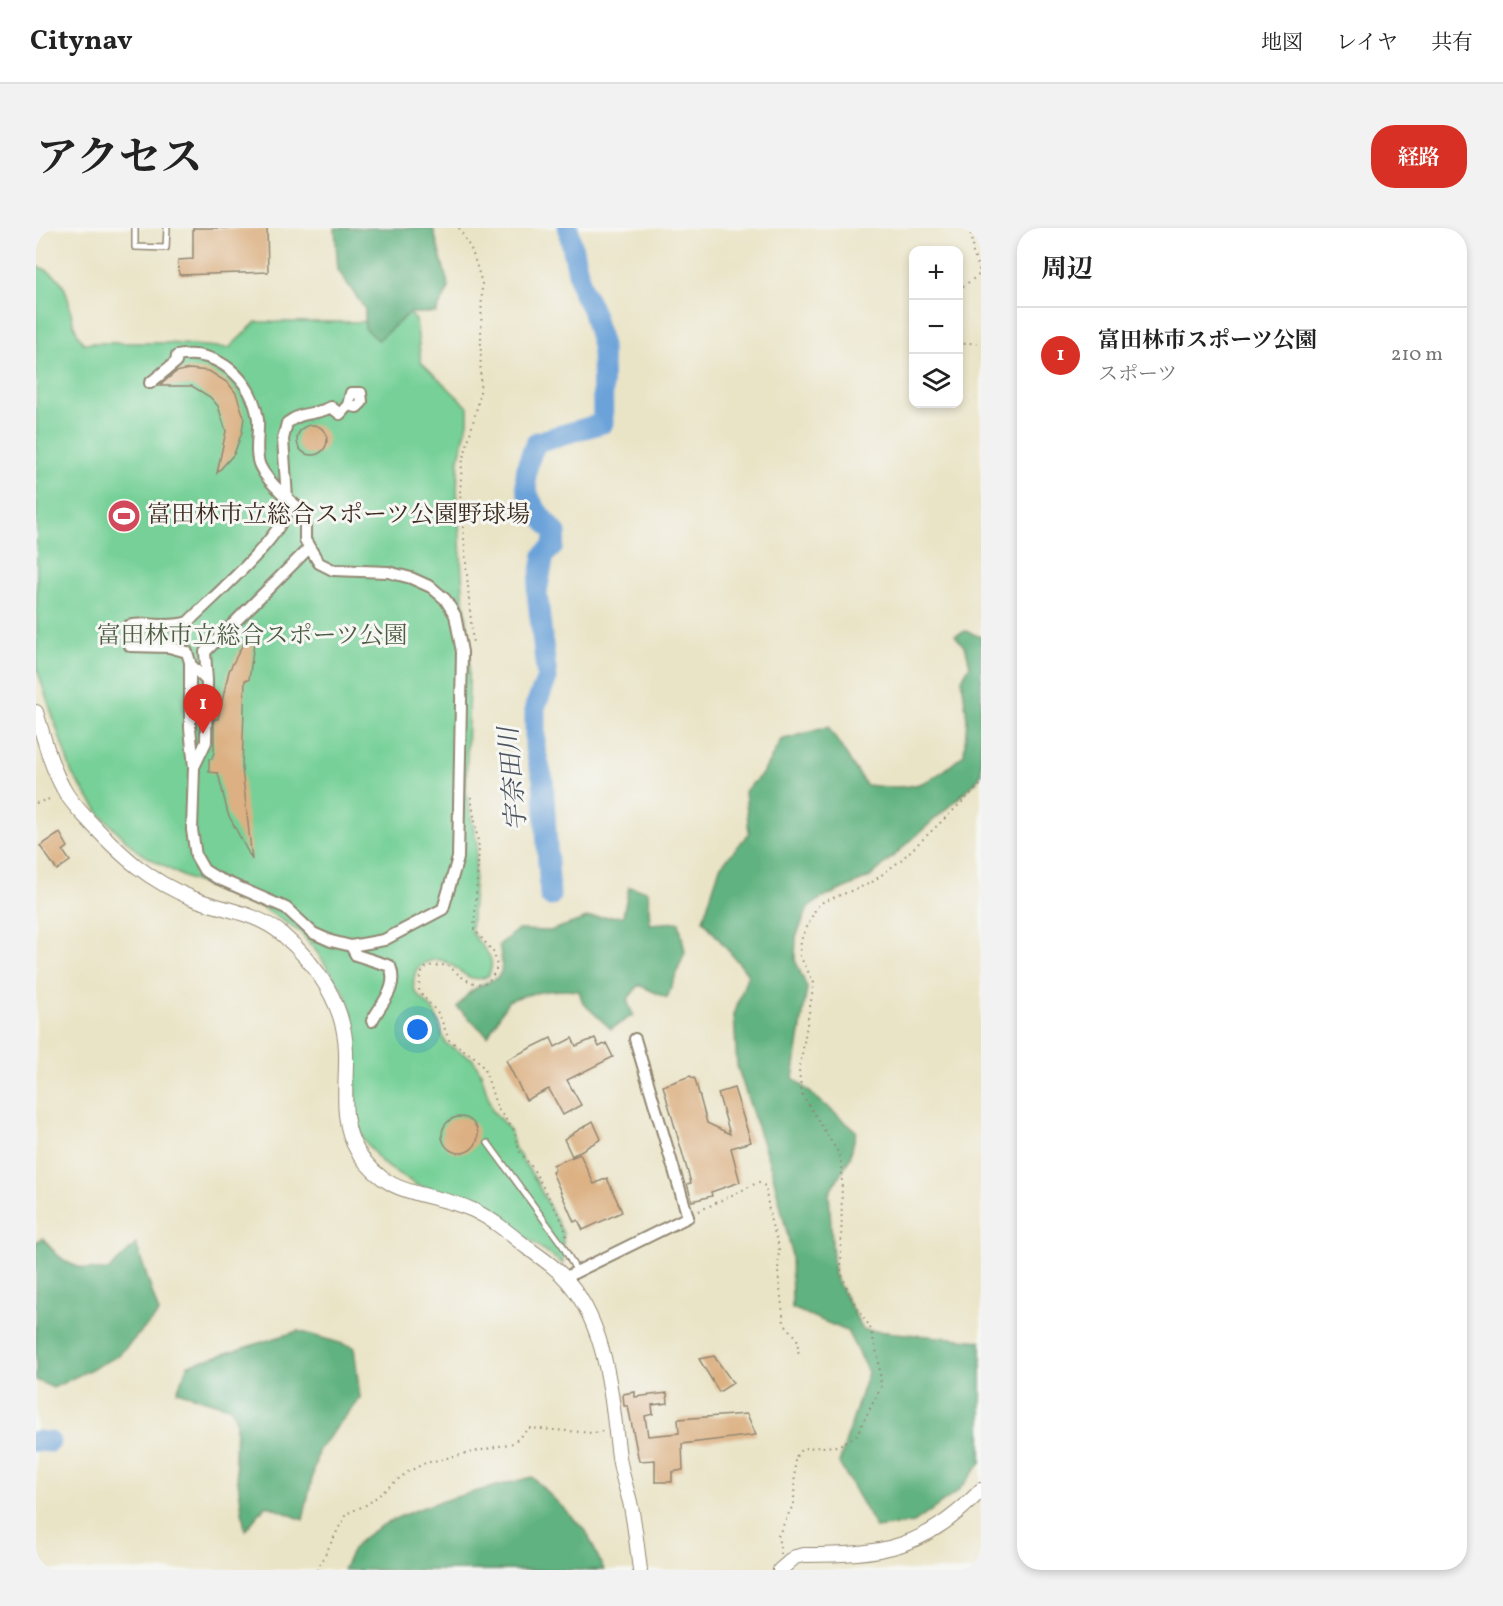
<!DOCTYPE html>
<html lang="ja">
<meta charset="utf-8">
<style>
:root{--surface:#fff;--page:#f2f2f2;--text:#222;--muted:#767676;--line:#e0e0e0;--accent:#d93025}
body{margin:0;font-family:Vollkorn,"Noto Serif JP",serif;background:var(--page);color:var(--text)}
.controls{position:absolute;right:18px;top:18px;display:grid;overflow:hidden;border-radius:12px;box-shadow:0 3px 9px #0003}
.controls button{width:54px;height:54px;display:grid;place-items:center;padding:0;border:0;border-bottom:2px solid var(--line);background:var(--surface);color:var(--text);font:30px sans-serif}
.you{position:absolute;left:382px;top:802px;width:21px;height:21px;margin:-15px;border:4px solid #fff;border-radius:50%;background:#1a73e8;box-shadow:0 0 0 9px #1a73e833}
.badge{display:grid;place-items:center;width:39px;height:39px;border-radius:50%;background:var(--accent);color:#fff;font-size:20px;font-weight:700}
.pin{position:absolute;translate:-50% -50px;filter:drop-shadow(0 2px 3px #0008)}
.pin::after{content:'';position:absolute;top:32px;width:21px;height:18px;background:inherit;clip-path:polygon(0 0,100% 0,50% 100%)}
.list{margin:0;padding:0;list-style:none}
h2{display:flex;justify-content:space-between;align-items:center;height:78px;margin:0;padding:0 24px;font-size:26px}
h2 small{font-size:20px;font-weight:400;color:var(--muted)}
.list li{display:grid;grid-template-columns:39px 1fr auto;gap:18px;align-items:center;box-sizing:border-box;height:96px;padding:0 24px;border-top:2px solid var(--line)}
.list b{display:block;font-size:22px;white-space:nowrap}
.list p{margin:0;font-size:20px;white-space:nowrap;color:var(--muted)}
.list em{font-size:20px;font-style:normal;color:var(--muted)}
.icon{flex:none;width:33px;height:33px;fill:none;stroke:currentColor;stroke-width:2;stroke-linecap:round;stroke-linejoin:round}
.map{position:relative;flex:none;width:945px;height:1342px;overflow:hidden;border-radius:24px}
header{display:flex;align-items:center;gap:36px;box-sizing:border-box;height:84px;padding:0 30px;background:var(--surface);border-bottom:2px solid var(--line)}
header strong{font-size:28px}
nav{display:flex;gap:33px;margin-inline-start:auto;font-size:21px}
.intro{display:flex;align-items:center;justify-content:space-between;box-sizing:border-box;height:144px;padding:0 36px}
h1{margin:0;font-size:42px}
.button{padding:15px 27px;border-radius:24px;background:var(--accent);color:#fff;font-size:21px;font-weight:700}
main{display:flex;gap:36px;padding:0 36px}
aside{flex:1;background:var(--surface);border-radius:24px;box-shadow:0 3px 9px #0003}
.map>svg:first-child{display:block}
.green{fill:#76d097;stroke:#587d5a;stroke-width:1.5}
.forest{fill:#60b280;stroke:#4e6e4f;stroke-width:1.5}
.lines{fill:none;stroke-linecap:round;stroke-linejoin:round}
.river{stroke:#6ba2d9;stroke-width:21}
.building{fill:#dcb082}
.lane-casing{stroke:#928772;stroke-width:8}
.street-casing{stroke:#928772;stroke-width:14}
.secondary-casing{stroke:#928772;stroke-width:16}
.path{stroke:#928772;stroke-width:2;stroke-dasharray:1.5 4.5;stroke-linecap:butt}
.lane{stroke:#fff;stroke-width:5}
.street{stroke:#fff;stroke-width:10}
.secondary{stroke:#fff;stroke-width:14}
.labels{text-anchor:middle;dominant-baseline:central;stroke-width:6;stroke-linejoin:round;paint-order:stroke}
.poi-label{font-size:24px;fill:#3b2a1e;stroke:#f6f6f2;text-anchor:start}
.park-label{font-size:24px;fill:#4d5c42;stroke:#f6f6f2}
.water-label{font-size:26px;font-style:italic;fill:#4c545f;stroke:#f6f6f2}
</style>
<header>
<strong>Citynav</strong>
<nav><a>地図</a><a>レイヤ</a><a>共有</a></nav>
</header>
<div class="intro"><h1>アクセス</h1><a class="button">経路</a></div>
<main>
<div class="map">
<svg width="945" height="1342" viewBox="0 0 945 1342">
<rect width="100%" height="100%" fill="#f6f6f2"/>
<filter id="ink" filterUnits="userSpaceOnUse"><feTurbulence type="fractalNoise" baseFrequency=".0167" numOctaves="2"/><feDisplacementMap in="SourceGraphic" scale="12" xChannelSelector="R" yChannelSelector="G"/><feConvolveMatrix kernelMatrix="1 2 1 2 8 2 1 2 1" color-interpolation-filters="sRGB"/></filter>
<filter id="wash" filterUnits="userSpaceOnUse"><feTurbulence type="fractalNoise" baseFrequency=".008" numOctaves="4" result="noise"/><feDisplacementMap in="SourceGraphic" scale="24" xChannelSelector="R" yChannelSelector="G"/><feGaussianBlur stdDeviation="1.35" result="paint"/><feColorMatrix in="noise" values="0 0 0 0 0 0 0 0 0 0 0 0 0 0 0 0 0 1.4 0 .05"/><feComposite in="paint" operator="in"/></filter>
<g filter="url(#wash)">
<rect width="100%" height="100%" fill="#eae4c7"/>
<path class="green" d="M0 38C45 52 25 85 47 115H133L193 120 220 94H329V100L342 112 373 85 380 92 385 134 432 179V194L423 230 421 260 427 366 434 414 430 564 441 616 435 702C442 719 464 728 452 748 422 763 415 710 380 742 370 772 392 768 400 788 404 797 406 807 410 816L437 831 445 845 456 882 474 902 479 921 499 951 527 1005V1036L441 974 420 965 382 958 347 936 328 912 321 892 317 790 312 773 307 762 280 723 264 704 226 679 148 649 101 623 64 586 36 546 1 441Z"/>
<path class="forest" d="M299 0H397L413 60 400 85H373L342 112 329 100V81L302 42Z
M930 403 945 409V546L939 555 834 649 786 670 772 680 760 709 759 732 771 760 757 850 820 903 814 930 793 965 798 1047 827 1102 945 1113V1235L922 1263 878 1295 840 1300 803 1235 832 1144 811 1103 756 1080 755 1021 736 943 701 838 698 786 712 746 667 692 684 639 713 605 709 563 727 545 745 512 792 499 830 557C877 563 893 558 928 526L931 491 926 451 934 437 930 421 919 407Z
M593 659 612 663 614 696 643 694 649 724 631 770 603 757 591 772 597 787 575 801 547 775 543 763C518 760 495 764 472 773L452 808 421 779C425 775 429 769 433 765 459 745 472 759 463 717L481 702 514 703 551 690 587 688Z
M7 1010C26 1037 42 1043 73 1042L100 1016 123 1085 82 1128 17 1160 0 1152V1014Z
M262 1103 318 1119 324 1170 282 1223 267 1292 230 1277 209 1303 199 1232 200 1193 195 1180 141 1163 152 1137Z
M496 1249 550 1303 568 1342H307C311 1334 316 1320 323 1314 360 1279 446 1263 496 1249Z"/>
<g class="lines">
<path class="river" d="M514 668 507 552 499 521V479L511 450 501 364 508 327 517 318 520 305C491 276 479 254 501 214L567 195 566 118 556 81 546 62 532 0
M0 1213 14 1214"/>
</g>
<g id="blocks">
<path class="building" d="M157 0H231L232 44 143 47 142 32 157 31Z
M153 141 173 143 192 155 200 165 208 189 206 204 198 226 181 245 190 203 182 178 174 169 156 158H123L140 144Z
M261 212a15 15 0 1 1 30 0a15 15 0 1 1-30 0Z
M210 410 218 415 213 452H209L206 540 216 632 192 586 182 545 173 544V531H176L178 524V491H182L193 443Z
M24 605 32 619 27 623 34 633 21 642 4 618Z
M515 810 519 819 536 810 540 818 559 810 563 819 570 815 577 829 531 852 545 877 527 887 513 861 490 872 470 832Z
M654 848 659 851 671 895 694 906 682 865 698 860 715 914 695 920 704 954 675 964 676 968 656 973 651 956 655 955 627 858Z
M406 907a18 18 0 1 1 36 0a18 18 0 1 1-36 0Z
M557 893 565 911 536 928 528 911Z
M544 926 558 956 571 950 586 984 547 1002 542 992 538 994 516 944 519 942 517 937Z
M678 1128 697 1155 683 1164 663 1131Z
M599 1164V1169L631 1165 632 1175 616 1177 617 1186 609 1188 612 1208 643 1205 642 1191 711 1186 720 1207 646 1216 647 1242 636 1244V1254H619V1232L603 1233 592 1178H588L587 1166Z"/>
</g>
</g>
<g filter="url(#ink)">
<use href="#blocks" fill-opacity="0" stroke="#928772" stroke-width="1.5"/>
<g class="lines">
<g class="lane-casing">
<path id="lane" d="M99 0V19L130 20 131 0
M452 915 527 1018 541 1044"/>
</g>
<g class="street-casing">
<path id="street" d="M113 396 133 419 151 424 154 434V500L158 539 156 602 160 628 168 642 181 650 250 680 277 705 295 713 315 718 348 712 407 681 422 630 426 424 419 387 409 371 395 359 375 350 352 344 297 342 283 335 269 312V297L265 282 251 270 247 211 251 195C268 182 278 188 295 179L304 186 312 177 315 165H325L326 174 321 179 312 177
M92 398C112 393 133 401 152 394 176 370 241 314 250 284 252 280 251 275 251 270 241 260 230 251 224 238 218 225 223 206 222 192 217 152 182 120 141 128L140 134 114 155
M94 418 133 419
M154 436 171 453 170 514 158 539
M171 453 169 424 273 320
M315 718 320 727 354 738C363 760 345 775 336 793
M528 1050 652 989 599 811"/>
</g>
<g class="secondary-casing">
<path id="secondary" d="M0 484C8 510 14 536 27 560 34 574 45 584 55 595 87 629 112 652 156 670 186 682 220 684 246 706 280 735 309 777 310 823 311 858 303 893 322 924 354 973 393 962 437 982 456 991 472 1004 489 1018 501 1027 514 1035 525 1046 572 1093 575 1168 583 1229 585 1244 590 1259 594 1274 599 1296 601 1319 604 1342
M744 1342 759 1329 768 1327C846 1327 889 1321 945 1262"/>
</g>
<path class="path" d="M423 0 436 23 446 55 444 168 426 236 424 265 437 417
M934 0 937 25 945 47
M922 62 944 46
M922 117 933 115 945 116
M435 569 443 620 438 701 458 725 461 738C451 770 427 752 412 737L391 738 384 747 383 764 403 786 413 812 440 830 449 842 461 880 478 902 483 923 496 939 527 995 531 1010
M0 575 17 570
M663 983 723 954 729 958 735 994 743 1018 742 1044 748 1095 761 1110 763 1129
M745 1326 742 1308 758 1275 759 1230 764 1223 770 1220 802 1218 820 1208 845 1159 843 1133 834 1099 815 1070 805 1045 806 938 803 926 766 866 763 844 778 755 764 728 765 712 780 680 787 674 835 655 865 632 945 556
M281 1342 310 1286 332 1276 370 1245 389 1235 477 1215 493 1200 557 1205 568 1203"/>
<use href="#lane" class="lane"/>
<use href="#street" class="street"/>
<use href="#secondary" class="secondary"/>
</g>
</g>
<defs>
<g id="stadium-disc" transform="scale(1.725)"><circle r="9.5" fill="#d1495b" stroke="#f6f6f2"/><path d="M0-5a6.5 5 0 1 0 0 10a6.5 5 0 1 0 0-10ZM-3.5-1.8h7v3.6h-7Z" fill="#fff"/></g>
</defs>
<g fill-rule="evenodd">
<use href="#stadium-disc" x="88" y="288"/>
</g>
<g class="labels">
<g class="poi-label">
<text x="111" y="288">富田林市立総合スポーツ公園野球場</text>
</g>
<g class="park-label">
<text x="216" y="409">富田林市立総合スポーツ公園</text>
</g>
<g class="water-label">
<text transform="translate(478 551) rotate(-95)">宇奈田川</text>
</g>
</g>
</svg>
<div class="controls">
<button>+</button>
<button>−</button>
<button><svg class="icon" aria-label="layers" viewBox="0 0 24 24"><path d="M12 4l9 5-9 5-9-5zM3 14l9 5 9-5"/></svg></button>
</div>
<div class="you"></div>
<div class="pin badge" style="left:167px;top:506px">1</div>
</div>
<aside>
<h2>周辺<small></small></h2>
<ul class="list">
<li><span class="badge">1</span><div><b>富田林市スポーツ公園</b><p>スポーツ</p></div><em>210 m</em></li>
</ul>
</aside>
</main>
